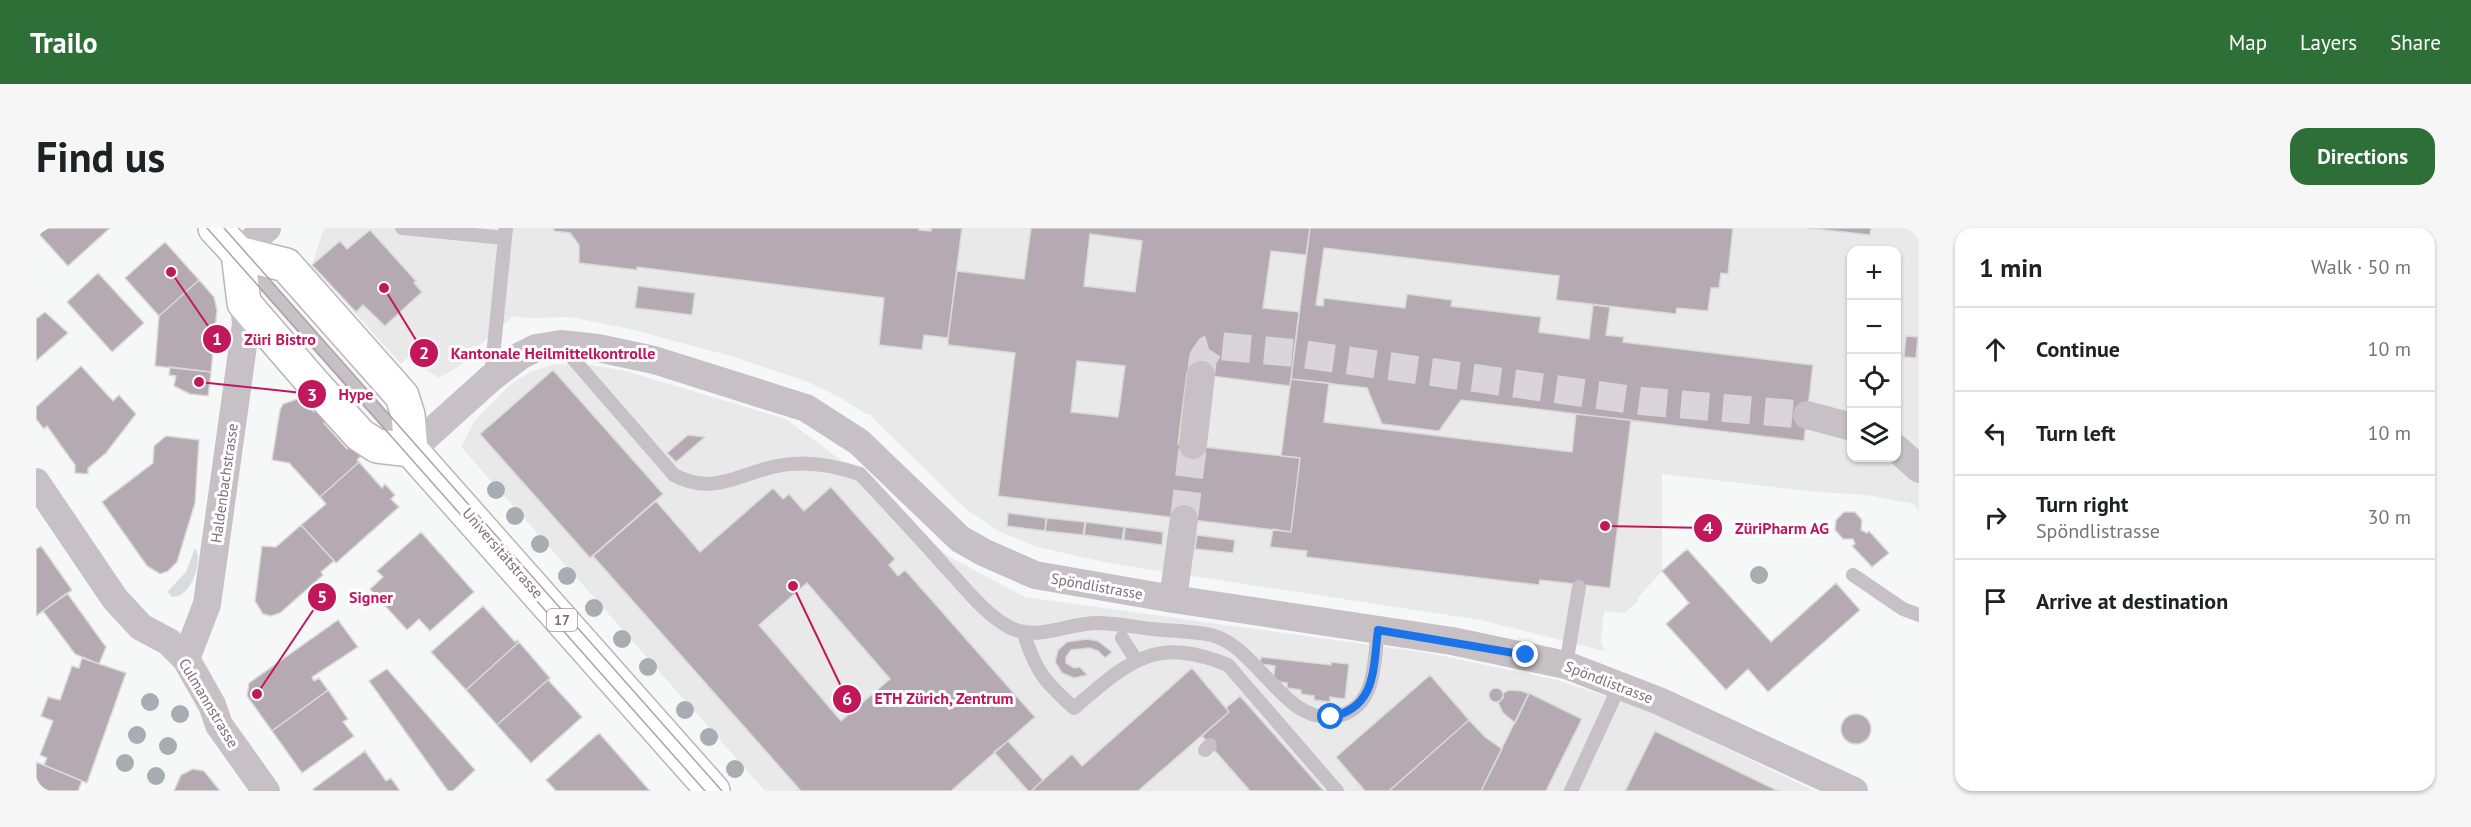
<!DOCTYPE html>
<meta charset="utf-8">
<style>
:root{--surface:#fff;--page:#f6f6f6;--text:#202124;--muted:#757577;--line:#e0e0e0;--accent:#2e6f38}
body{margin:0;font-family:"PT Sans",sans-serif;background:var(--page);color:var(--text)}
.controls{position:absolute;right:18px;top:18px;display:grid;overflow:hidden;border-radius:12px;box-shadow:0 2px 4px #0004}
.controls button{width:54px;height:54px;display:grid;place-items:center;padding:0;border:0;border-bottom:2px solid var(--line);background:var(--surface);color:var(--text);font:30px sans-serif}
.stop{position:absolute;width:18px;height:18px;margin:-14px;border:4px solid #1a73e8;border-radius:50%;background:#fff}
.stop.end{background:#1a73e8;border-color:#fff;box-shadow:0 2px 6px #0008}
.list{margin:0;padding:0;list-style:none}
h2{display:flex;justify-content:space-between;align-items:center;height:78px;margin:0;padding:0 24px;font-size:26px}
h2 small{font-size:20px;font-weight:400;color:var(--muted)}
.list li{display:grid;grid-template-columns:39px 1fr auto;gap:18px;align-items:center;box-sizing:border-box;height:84px;padding:0 24px;border-top:2px solid var(--line)}
.list b{display:block;font-size:22px;white-space:nowrap}
.list p{margin:0;font-size:20px;white-space:nowrap;color:var(--muted)}
.list em{font-size:20px;font-style:normal;color:var(--muted)}
.icon{flex:none;width:33px;height:33px;fill:none;stroke:currentColor;stroke-width:2;stroke-linecap:round;stroke-linejoin:round}
.map{position:relative;flex:none;width:1883px;height:563px;overflow:hidden;border-radius:18px}
header{display:flex;align-items:center;gap:36px;box-sizing:border-box;height:84px;padding:0 30px;background:var(--accent);color:#fff}
header strong{font-size:28px}
nav{display:flex;gap:33px;margin-inline-start:auto;font-size:21px}
.intro{display:flex;align-items:center;justify-content:space-between;box-sizing:border-box;height:144px;padding:0 36px}
h1{margin:0;font-size:42px}
.button{padding:15px 27px;border-radius:18px;background:var(--accent);color:#fff;font-size:21px;font-weight:700}
main{display:flex;gap:36px;padding:0 36px}
aside{flex:1;background:var(--surface);border-radius:18px;box-shadow:0 2px 4px #0004}
.map>svg:first-child{display:block}
.built{fill:#e9e9ea;fill-rule:evenodd}
.garden{fill:#d8dcdf}
.building{fill:#b5aab2;stroke:#d8dada;stroke-width:1.5;fill-rule:evenodd}
.lines{fill:none;stroke-linecap:round;stroke-linejoin:round}
.minor-tunnel{stroke:#d9d5d9;stroke-width:28;stroke-dasharray:28 14;stroke-linecap:butt}
.primary-casing{stroke:#bbb4b9;stroke-width:36}
.service{stroke:#c7c0c4;stroke-width:14}
.minor{stroke:#c7c0c4;stroke-width:28}
.primary{stroke:#fff;stroke-width:33}
.tram{stroke:#aca2a9;stroke-width:1.5}
.tree{fill:#a8adb3}
.route{stroke:#1a73e8;stroke-width:8}
.labels{text-anchor:middle;dominant-baseline:central;stroke-width:6;stroke-linejoin:round;paint-order:stroke}
.shield{fill:#fff;stroke:#a897a3;stroke-width:1.5}
.shield-label{font-size:14px;font-weight:bold;fill:#836b7b}
.street-label{font-size:15px;fill:#836b7b;stroke:#fff}
.leader{fill:none;stroke:#c2185b;stroke-width:2}
.callout-dot{fill:#c2185b;stroke:#fff;stroke-width:2}
.mark-label{font-size:18px;text-anchor:middle;font-weight:bold;fill:#fff}
.callout-label{font-size:16px;text-anchor:middle;font-weight:bold;fill:#c2185b;stroke:#fff;stroke-width:6;stroke-linejoin:round;paint-order:stroke}
</style>
<header>
<strong>Trailo</strong>
<nav><a>Map</a><a>Layers</a><a>Share</a></nav>
</header>
<div class="intro"><h1>Find us</h1><a class="button">Directions</a></div>
<main>
<div class="map">
<svg width="1883" height="563" viewBox="0 0 1883 563">
<rect width="100%" height="100%" fill="#f6f8f8"/>
<path class="built" d="M288 0H1883V284L1878 276 1830 267 1781 264 1626 246V343L1601 371 1602 373 1589 385 1568 383 1565 412 1568 423 1444 392 1078 336 1000 319 960 302 933 283 915 267 833 186H830L805 170 772 154 698 129 594 101 534 89 491 90 477 88 443 118H436L432 131 425 137 403 150 371 130 365 136 276 37ZM1816 22H1860V230H1816Z
M519 136 556 137 590 143 750 191 819 243 912 328 989 369 1393 425 1521 452 1608 481 1779 563H729L425 219 439 192 475 156 494 144Z"/>
<path class="garden" d="M159 320C168 332 155 370 136 369L132 364 134 361 150 344Z"/>
<path class="building" d="M0 0H74L32 38 0 3Z
M518 0H883V2L895 3V0H926L912 110 888 107 886 122 843 117 848 70 601 39V42L543 35V17L534 5 518 3Z
M995 0H1274L1270 27 1235 23 1227 80 1263 84 1254 158 1151 145 1142 216 1264 230 1255 304 962 268 979 125 912 117V110L921 43 988 51ZM1054 6 1106 13 1099 64 1048 58ZM1041 133 1089 138 1082 189 1035 184Z
M1274 0H1697L1692 46 1685 45 1683 60H1675L1672 83 1641 80 1640 86 1520 72 1523 48 1288 20 1280 77 1287 78 1288 70 1369 80 1371 66 1416 72 1415 78 1505 89 1503 104 1553 111 1557 77 1574 79 1570 107 1588 109 1587 114 1777 137 1768 213 1425 172 1403 203 1346 196 1331 160 1255 151Z
M1772 0H1835L1834 7Z
M334 2 380 53 378 55 386 64 349 98 327 77 320 84 276 37 304 13 311 21Z
M129 14 163 52 123 88 89 50Z
M62 45 108 95 76 124 31 74Z
M163 52 178 69 181 82 175 144 119 138 123 88Z
M602 58 659 65 656 87 599 80Z
M9 84 32 105 0 133V91Z
M1870 108 1882 109 1880 130 1868 129Z
M45 138 77 173 83 167 100 186 70 225 52 240V246L39 245V237L11 198 8 201 0 191V179Z
M134 139 175 144 172 168 154 166 138 158 140 148 133 147Z
M517 142 627 266 554 330 444 206Z
M1255 151 1293 155 1288 194 1536 224 1540 186 1595 192 1574 360 1504 352 1503 357 1270 329 1271 323 1234 319 1237 301 1255 304 1264 230 1245 228Z
M264 170 278 184 282 180 292 191 288 195 294 202 311 221 315 217 325 228 321 232 323 234 284 269 253 235 236 232 244 182 247 176Z
M652 207 669 209 640 234 631 225Z
M130 208 163 212 159 275 141 334 132 343 124 346 111 338 66 274 117 235 118 218Z
M323 234 346 260 349 256 359 267 355 271 363 279 300 335 265 297 290 276 284 269Z
M795 259 859 331 853 337 862 348 869 342 999 489 915 563H765L557 328 620 273 664 324 737 260 747 271 753 266 768 283ZM771 355 854 451 805 493 723 397Z
M1808 284H1819L1826 292 1825 302 1831 305 1833 303 1853 325 1836 339 1816 318 1819 316 1817 311H1807L1799 302 1800 292Z
M972 285 1010 290 1009 303 971 298Z
M1011 290 1049 294 1047 307 1009 303Z
M1050 294 1088 299 1086 312 1048 307Z
M265 297 298 333 285 344 287 347 244 385 235 388 227 386 219 373 226 318 240 319Z
M1089 299 1127 304 1126 317 1088 312Z
M385 304 438 364 394 403 383 391 371 402 334 361 347 349 341 343Z
M1161 307 1199 312 1197 325 1159 321Z
M5 318 36 362 0 388V321Z
M1651 321 1735 414 1800 355 1824 382 1732 464 1712 441 1690 462 1630 396 1653 375 1626 343Z
M31 365 70 419 63 436 39 426 7 383Z
M447 378 479 414 481 412 483 414 430 462 395 424Z
M302 392 322 419 276 449 278 453 283 450 292 462 236 503 211 468 213 455Z
M1051 411 1062 413 1076 424 1069 430 1062 423 1054 420 1035 422 1030 429V435L1038 440 1044 439 1051 447 1038 450 1026 445 1019 434 1022 422 1031 414Z
M483 414 514 450 461 497 430 462Z
M1225 429 1295 437V434L1313 436 1309 471 1294 469V474L1278 472V468L1265 466V462L1251 460V455L1237 453 1239 438 1224 436Z
M46 430 90 445 51 555 8 537 11 530 4 527 17 493 5 488 12 469 24 472 36 438 43 440Z
M1156 440 1193 484 1102 563H995L1036 526 1046 538Z
M351 441 439 542 417 563H412L333 453Z
M1394 447 1433 492 1353 563H1329L1300 529Z
M514 450 513 453 546 489 495 535 461 497Z
M1453 467a7 7 0 1 1 14 0a7 7 0 1 1-14 0Z
M292 462 312 491 307 494 318 508 266 545 236 503Z
M1473 462 1486 463 1493 466 1479 495 1467 485 1462 475 1467 470V465Z
M1493 465 1546 491 1510 563H1445Z
M1204 468 1288 563H1214L1166 508 1193 484 1190 480Z
M1805 501a15 15 0 1 1 30 0a15 15 0 1 1-30 0Z
M1433 492 1449 509 1466 521 1445 563H1353Z
M1619 503 1742 563H1589Z
M563 505 614 563H520L510 552Z
M972 513 1007 552 995 563H992L958 524Z
M329 523 350 553 355 550 364 563H279L277 561Z
M0 534 46 553 42 563H0Z
M157 541 168 543 184 563H138L145 547Z"/>
<g class="lines">
<path class="minor-tunnel" d="M1165 147 1167 130 1173 121 1183 118 1258 125 1605 173 1771 187
M1148 291 1157 217"/>
<g class="primary-casing">
<path id="primary" d="M179 0 202 25 208 75 277 155 324 207 341 218 375 222
M202 25 250 37 366 168 372 187 375 222 677 563"/>
</g>
<path class="service" d="M366 0 469 10
M209 34 369 215
M526 118 638 247C677 268 702 246 741 238 769 232 797 237 824 246 854 278 884 310 913 343 931 362 949 386 973 399 1000 414 1032 395 1061 395 1079 395 1098 399 1116 401 1135 403 1156 403 1175 407 1223 418 1250 503 1305 487 1341 476 1338 432 1342 401
M455 148 470 0
M1817 347 1867 381 1883 387
M988 406C1000 444 1009 454 1038 480 1092 434 1118 407 1192 437L1301 563
M1086 410 1100 432
M1530 437 1543 359
M1169 522 1174 517
M1535 563 1583 459"/>
<path class="minor" d="M202 25 231 0
M1771 187 1816 199
M1157 217 1165 147
M1860 220 1883 241
M375 222 455 150 484 128 500 120 525 116 562 120 618 132 770 180 823 214 924 311 949 325 999 347 1137 371 1416 413 1530 437 1623 473 1818 563
M0 254 79 371 105 399 133 414 150 431 176 477 183 497 230 563
M1137 371 1148 291
M150 431 171 376 210 96 208 75"/>
<use href="#primary" class="primary"/>
<path class="tram" d="M171 0 669 563
M188 0 686 563"/>
</g>
<g class="tree">
<circle cx="460" cy="262" r="9"/>
<circle cx="479" cy="288" r="9"/>
<circle cx="504" cy="316" r="9"/>
<circle cx="1723" cy="347" r="9"/>
<circle cx="531" cy="348" r="9"/>
<circle cx="558" cy="380" r="9"/>
<circle cx="586" cy="411" r="9"/>
<circle cx="612" cy="439" r="9"/>
<circle cx="114" cy="474" r="9"/>
<circle cx="649" cy="482" r="9"/>
<circle cx="144" cy="486" r="9"/>
<circle cx="101" cy="507" r="9"/>
<circle cx="673" cy="509" r="9"/>
<circle cx="132" cy="518" r="9"/>
<circle cx="89" cy="535" r="9"/>
<circle cx="699" cy="541" r="9"/>
<circle cx="120" cy="548" r="9"/>
</g>
<g class="lines">
<path class="route" d="M1295 489C1341 479 1337 440 1342 402L1490 427"/>
</g>
<g class="labels">
<rect class="shield" x="511" y="381" width="30" height="22" rx="4.5"/>
<g class="shield-label">
<text x="526" y="392">17</text>
</g>
<g class="street-label">
<text transform="translate(188 255) rotate(-82)">Haldenbachstrasse</text>
<text transform="translate(467 325) rotate(49)">Universitätstrasse</text>
<text transform="translate(1061 358) rotate(10)">Spöndlistrasse</text>
<text transform="translate(1573 454) rotate(21)">Spöndlistrasse</text>
<text transform="translate(173 475) rotate(59)">Culmannstrasse</text>
</g>
</g>
<path class="leader" d="M135 44L181 111M348 60L388 125M163 154L276 166M1569 298L1672 300M221 466L286 369M757 358L811 471"/>
<g class="callout-dot">
<circle cx="135" cy="44" r="6"/>
<circle cx="348" cy="60" r="6"/>
<circle cx="163" cy="154" r="6"/>
<circle cx="1569" cy="298" r="6"/>
<circle cx="221" cy="466" r="6"/>
<circle cx="757" cy="358" r="6"/>
<circle cx="181" cy="111" r="15"/>
<circle cx="388" cy="125" r="15"/>
<circle cx="276" cy="166" r="15"/>
<circle cx="1672" cy="300" r="15"/>
<circle cx="286" cy="369" r="15"/>
<circle cx="811" cy="471" r="15"/>
</g>
<g class="mark-label">
<text x="181" y="117">1</text>
<text x="388" y="131">2</text>
<text x="276" y="173">3</text>
<text x="1672" y="306">4</text>
<text x="286" y="375">5</text>
<text x="811" y="477">6</text>
</g>
<g class="callout-label">
<text x="244" y="117">Züri Bistro</text>
<text x="517" y="131">Kantonale Heilmittelkontrolle</text>
<text x="320" y="172">Hype</text>
<text x="1746" y="306">ZüriPharm AG</text>
<text x="335" y="375">Signer</text>
<text x="908" y="476">ETH Zürich, Zentrum</text>
</g>
</svg>
<div class="controls">
<button>+</button>
<button>−</button>
<button><svg class="icon" aria-label="locate" viewBox="0 0 24 24"><circle cx="12" cy="12" r="6"/><path d="M12 2v4M12 18v4M2 12h4M18 12h4"/></svg></button>
<button><svg class="icon" aria-label="layers" viewBox="0 0 24 24"><path d="M12 4l9 5-9 5-9-5zM3 14l9 5 9-5"/></svg></button>
</div>
<div class="stop" style="left:1295px;top:489px"></div>
<div class="stop end" style="left:1490px;top:427px"></div>
</div>
<aside>
<h2>1 min<small>Walk · 50 m</small></h2>
<ul class="list">
<li><svg class="icon" aria-label="ahead" viewBox="0 0 24 24"><path d="M12 20V5M6 11l6-6 6 6"/></svg><div><b>Continue</b></div><em>10 m</em></li>
<li><svg class="icon" aria-label="left" viewBox="0 0 24 24"><path d="M17 20v-9H6M10 6l-5 5 5 5"/></svg><div><b>Turn left</b></div><em>10 m</em></li>
<li><svg class="icon" aria-label="right" viewBox="0 0 24 24"><path d="M7 20v-9h11M14 6l5 5-5 5"/></svg><div><b>Turn right</b><p>Spöndlistrasse</p></div><em>30 m</em></li>
<li><svg class="icon" aria-label="arrive" viewBox="0 0 24 24"><path d="M6 21V4h12l-3 4 3 4H6"/></svg><div><b>Arrive at destination</b></div></li>
</ul>
</aside>
</main>
